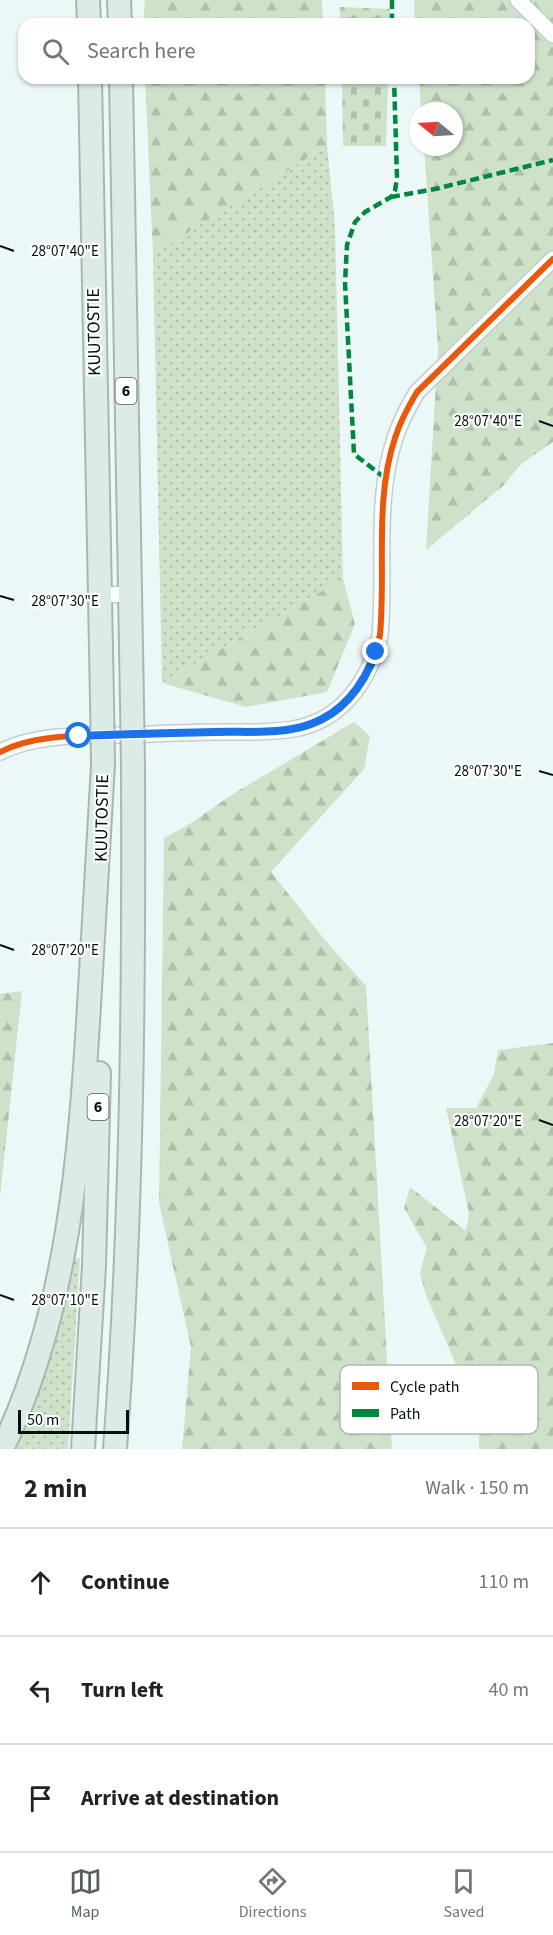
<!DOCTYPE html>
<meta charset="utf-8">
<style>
:root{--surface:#fff;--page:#f6f6f6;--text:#222;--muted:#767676;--line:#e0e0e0;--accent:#556161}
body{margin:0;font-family:"Source Sans 3",sans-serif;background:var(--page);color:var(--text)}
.compass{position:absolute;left:409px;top:102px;width:54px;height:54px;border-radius:50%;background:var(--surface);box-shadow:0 2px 4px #0004;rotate:288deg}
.scale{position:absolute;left:18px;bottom:15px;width:111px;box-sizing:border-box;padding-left:6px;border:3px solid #030f10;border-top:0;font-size:16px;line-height:21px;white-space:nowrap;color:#030f10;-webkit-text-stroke:4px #fff;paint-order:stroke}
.stop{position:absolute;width:18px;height:18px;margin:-14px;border:4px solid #1a73e8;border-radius:50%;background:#fff}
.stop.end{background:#1a73e8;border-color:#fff;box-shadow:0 2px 6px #0008}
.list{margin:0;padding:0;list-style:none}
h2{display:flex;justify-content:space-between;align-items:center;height:78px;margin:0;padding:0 24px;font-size:26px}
h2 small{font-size:20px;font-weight:400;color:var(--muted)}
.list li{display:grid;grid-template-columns:39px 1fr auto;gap:18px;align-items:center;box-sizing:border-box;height:108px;padding:0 24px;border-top:2px solid var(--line)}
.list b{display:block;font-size:22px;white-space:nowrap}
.list em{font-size:20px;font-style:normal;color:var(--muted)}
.icon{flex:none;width:33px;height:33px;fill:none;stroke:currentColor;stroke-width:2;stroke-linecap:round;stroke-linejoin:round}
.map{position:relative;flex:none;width:553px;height:1449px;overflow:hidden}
.search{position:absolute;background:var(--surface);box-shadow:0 2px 4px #0004;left:18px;right:18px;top:18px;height:66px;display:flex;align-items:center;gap:15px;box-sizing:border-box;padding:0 21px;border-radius:18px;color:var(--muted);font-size:22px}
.sheet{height:402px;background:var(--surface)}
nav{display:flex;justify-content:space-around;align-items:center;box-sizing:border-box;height:84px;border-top:2px solid var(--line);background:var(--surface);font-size:16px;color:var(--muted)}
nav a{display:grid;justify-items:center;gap:3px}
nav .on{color:var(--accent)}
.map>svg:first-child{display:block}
.grass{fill:url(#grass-dots)}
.forest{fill:url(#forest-firs)}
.cemetery{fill:url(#cemetery-stones)}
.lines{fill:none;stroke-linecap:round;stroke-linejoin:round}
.minor-casing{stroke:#c2cece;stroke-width:18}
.highway-casing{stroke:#a4b9b4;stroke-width:26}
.minor{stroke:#fcfefe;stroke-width:15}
.highway{stroke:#dcebe6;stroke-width:22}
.highway-bridge-casing{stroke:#a4b9b4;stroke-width:26;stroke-linecap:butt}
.highway-bridge{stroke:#dcebe6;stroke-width:22}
.quiet{stroke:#00873e;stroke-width:4.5;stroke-dasharray:9 4.5;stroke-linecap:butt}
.cycleway-casing{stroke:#fff;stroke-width:10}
.cycleway{stroke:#e8590c;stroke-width:6}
.route{stroke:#1a73e8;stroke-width:8}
.ticks{fill:none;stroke:#030f10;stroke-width:2}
.labels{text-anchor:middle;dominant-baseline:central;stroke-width:4.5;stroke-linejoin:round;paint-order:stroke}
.shield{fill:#fff;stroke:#4f5758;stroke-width:1.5}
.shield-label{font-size:16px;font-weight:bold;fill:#030f10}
.street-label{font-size:18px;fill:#030f10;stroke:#fff}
.key{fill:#fff;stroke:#b3b7b7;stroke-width:1.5}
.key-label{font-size:16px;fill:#030f10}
.ticks-label{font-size:15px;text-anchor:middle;fill:#030f10;stroke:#fff;stroke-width:4.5;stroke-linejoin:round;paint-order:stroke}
</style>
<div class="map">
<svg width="553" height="1449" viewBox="0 0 553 1449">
<defs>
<pattern id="grass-dots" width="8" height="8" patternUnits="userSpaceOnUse" patternTransform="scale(1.5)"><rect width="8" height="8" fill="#cde2c8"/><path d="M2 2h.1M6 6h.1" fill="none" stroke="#aec1ab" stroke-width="1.8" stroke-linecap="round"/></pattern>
<pattern id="forest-firs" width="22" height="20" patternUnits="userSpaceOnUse" patternTransform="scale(1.5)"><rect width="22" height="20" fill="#cde2c8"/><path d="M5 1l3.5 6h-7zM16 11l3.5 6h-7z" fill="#aec1ab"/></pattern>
<pattern id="cemetery-stones" width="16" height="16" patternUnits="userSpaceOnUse" patternTransform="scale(1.5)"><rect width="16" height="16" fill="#cde2c8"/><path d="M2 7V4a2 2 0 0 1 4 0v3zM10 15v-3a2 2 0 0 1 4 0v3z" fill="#aec1ab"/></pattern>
</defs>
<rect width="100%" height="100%" fill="#ecf8f8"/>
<path class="grass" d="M327 146 335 226 343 579 162 683 153 254Z
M80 1258 68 1449H13L44 1379 60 1326 73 1259Z"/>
<path class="forest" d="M145 0H322L323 24H143Z
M414 0H553V442L521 464 504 485 426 550 438 348 424 147H454V111H421L419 78H529V24H415Z
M145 78H325L327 146 153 254Z
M343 579 355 624 327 692 246 707 162 683Z
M354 722 370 736 364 769 271 872 325 940 366 986 392 1449H182L191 1347 159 1203 164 838 188 825 233 794Z
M22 991 0 1197V994Z
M553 1043V1449H479V1433L467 1425 449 1421 468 1392 426 1295 420 1273 427 1248 404 1208 410 1187 466 1231 469 1213 446 1108H476L494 1074 498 1050Z"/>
<path class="cemetery" d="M340 7 390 9V24H340Z
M342 78H388L386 146H343Z"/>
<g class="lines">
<g class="minor-casing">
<path id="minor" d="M518 0 553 35
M100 595 130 594
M0 752C37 733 85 736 125 735 157 734 189 732 221 732 245 732 270 733 293 729 342 721 370 680 380 635 386 570 374 501 395 438 400 422 408 407 417 392L553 259"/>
</g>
<g class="highway-casing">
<path id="highway" d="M88 0 89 24
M119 0 120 24
M90 78 102 701
M121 78 132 704
M2 1449C68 1312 80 1156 89 1006 93 926 98 846 103 765
M83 1449 94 1266 99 1073
M115 1449C132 1222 134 993 133 766"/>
</g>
<use href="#minor" class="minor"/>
<use href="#highway" class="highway"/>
<g class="highway-bridge-casing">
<path id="highway-bridge" d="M102 701 103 765
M132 704 133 766"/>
</g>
<use href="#highway-bridge" class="highway-bridge"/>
<path class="quiet" d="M392 0V24
M391 197 435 189 553 160
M385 478 354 454 345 283 347 245 355 222 365 212 391 197 395 191 397 178 394 78"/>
<g class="cycleway-casing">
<path id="cycleway" d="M0 752C37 733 85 736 125 735 157 734 189 732 221 732 245 732 270 733 293 729 342 721 370 680 380 635 386 570 374 501 395 438 400 422 408 407 417 392L553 259"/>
</g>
<use href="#cycleway" class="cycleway"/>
</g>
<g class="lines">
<path class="route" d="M79 736C125 734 170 733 216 732 247 731 282 735 311 724 344 712 364 684 376 652"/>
</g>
<path class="ticks" d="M0 246 14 251M539 421 553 426M0 596 14 600M539 771 553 775M0 945 14 950M539 1120 553 1125M0 1295 14 1300"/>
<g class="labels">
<g class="shield">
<rect x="115.5" y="378" width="21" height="26" rx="4.5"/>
<rect x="87.5" y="1094" width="21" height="26" rx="4.5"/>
</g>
<g class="shield-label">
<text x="126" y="391">6</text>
<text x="98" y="1107">6</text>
</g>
<g class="street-label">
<text transform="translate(94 332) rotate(-91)">KUUTOSTIE</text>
<text transform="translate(102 818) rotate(-89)">KUUTOSTIE</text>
</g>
</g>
<rect x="340" y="1365" width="198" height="69" rx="9" class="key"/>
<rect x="352" y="1382" width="27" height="8" fill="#e8590c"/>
<rect x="352" y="1409" width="27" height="8" fill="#00873e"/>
<g class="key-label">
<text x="390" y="1392">Cycle path</text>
<text x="390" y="1419">Path</text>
</g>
<g class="ticks-label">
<text x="65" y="256">28°07'40"E</text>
<text x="488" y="426">28°07'40"E</text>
<text x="65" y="606">28°07'30"E</text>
<text x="488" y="776">28°07'30"E</text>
<text x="65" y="955">28°07'20"E</text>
<text x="488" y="1126">28°07'20"E</text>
<text x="65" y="1305">28°07'10"E</text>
</g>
</svg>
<svg class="compass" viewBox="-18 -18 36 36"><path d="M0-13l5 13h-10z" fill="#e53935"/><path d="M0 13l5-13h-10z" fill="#767676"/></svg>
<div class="scale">50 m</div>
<div class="stop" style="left:79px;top:736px"></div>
<div class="stop end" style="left:376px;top:652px"></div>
<div class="search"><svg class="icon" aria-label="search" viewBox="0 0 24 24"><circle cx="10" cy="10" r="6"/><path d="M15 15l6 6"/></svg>Search here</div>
</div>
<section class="sheet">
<h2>2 min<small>Walk · 150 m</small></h2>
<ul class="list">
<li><svg class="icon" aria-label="ahead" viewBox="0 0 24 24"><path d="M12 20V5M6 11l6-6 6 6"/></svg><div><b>Continue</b></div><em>110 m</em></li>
<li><svg class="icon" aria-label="left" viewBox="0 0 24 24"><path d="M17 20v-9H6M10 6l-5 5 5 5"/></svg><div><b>Turn left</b></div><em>40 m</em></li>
<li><svg class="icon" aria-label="arrive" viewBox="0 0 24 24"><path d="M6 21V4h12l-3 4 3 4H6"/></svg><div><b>Arrive at destination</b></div></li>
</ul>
</section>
<nav>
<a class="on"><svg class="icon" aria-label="map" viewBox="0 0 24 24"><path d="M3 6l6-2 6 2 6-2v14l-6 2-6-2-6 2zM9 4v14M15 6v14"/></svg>Map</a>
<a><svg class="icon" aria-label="directions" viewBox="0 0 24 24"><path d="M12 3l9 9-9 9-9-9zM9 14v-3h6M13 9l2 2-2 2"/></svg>Directions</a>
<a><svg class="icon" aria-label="saved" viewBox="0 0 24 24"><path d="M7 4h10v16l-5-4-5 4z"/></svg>Saved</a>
</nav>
